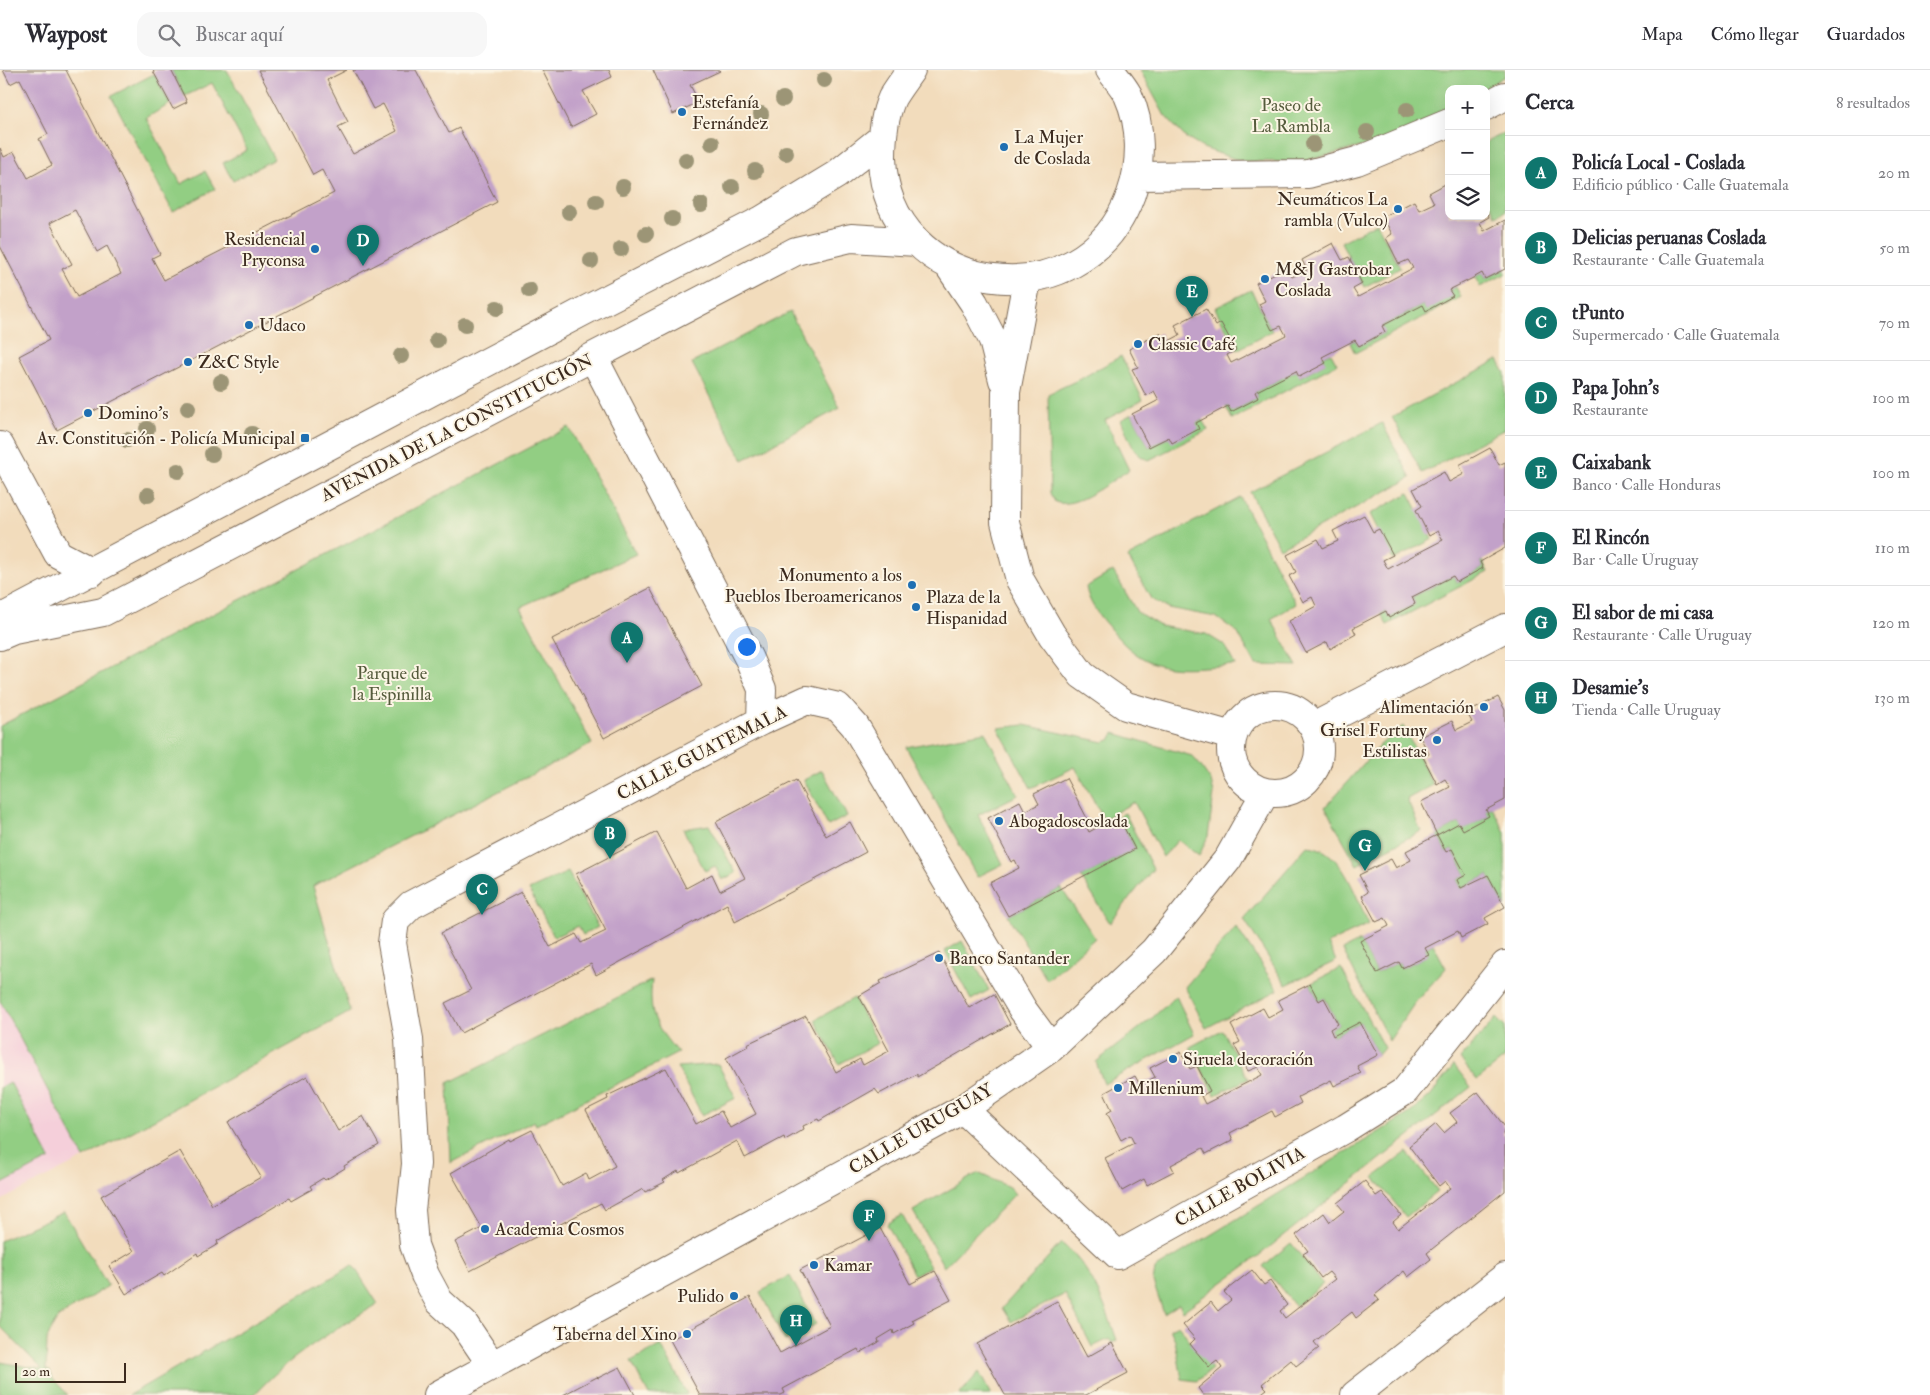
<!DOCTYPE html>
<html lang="es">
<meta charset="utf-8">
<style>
:root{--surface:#fff;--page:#f7f7f7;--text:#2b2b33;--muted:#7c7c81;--line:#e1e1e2;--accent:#0f766e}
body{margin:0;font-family:"IM FELL Double Pica",serif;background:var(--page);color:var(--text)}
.controls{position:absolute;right:15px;top:15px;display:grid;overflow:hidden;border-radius:10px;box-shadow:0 5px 20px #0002}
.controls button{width:45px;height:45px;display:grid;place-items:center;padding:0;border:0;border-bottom:1px solid var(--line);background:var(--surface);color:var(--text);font:25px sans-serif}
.scale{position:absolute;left:15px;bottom:12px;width:111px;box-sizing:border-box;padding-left:5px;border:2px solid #3b2a1e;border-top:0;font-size:14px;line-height:18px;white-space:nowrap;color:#3b2a1e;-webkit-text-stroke:4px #fcf5e5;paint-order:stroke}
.you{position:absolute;left:746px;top:576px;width:18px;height:18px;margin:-12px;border:4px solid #fff;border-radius:50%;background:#1a73e8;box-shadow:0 0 0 8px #1a73e833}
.badge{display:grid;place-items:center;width:32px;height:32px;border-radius:50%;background:var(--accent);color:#fff;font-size:16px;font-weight:700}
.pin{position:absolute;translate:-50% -41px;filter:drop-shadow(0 1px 2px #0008)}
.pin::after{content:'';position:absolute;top:26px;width:18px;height:15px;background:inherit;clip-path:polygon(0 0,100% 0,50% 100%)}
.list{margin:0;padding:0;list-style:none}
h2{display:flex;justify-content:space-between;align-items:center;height:65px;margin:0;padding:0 20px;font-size:21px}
h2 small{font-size:16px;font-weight:400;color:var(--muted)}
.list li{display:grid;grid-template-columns:32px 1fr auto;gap:15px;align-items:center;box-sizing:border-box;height:75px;padding:0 20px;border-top:1px solid var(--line)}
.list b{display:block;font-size:19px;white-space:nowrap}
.list p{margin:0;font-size:16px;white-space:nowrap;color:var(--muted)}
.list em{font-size:16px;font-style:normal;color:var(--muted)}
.icon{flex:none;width:28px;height:28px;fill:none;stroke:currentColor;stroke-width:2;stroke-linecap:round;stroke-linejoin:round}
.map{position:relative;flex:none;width:1505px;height:1325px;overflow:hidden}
header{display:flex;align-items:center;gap:30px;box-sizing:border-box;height:70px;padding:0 25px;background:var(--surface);border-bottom:1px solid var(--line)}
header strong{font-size:24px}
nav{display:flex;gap:28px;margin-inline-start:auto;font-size:18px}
.search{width:350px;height:45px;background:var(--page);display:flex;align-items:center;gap:12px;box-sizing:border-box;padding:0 18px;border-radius:15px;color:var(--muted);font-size:19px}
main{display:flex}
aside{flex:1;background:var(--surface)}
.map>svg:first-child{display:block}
.built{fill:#f5cfda}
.green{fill:#92ce83;stroke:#667c50}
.building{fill:#c2a1c9;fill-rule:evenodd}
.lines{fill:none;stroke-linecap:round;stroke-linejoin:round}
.minor-casing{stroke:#7b6855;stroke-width:30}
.minor{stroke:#fff;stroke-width:28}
.tree{fill:#9c9576}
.poi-dot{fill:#1f6fb2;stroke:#fcf5e5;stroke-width:2}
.labels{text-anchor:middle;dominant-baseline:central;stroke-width:4;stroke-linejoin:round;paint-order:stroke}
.poi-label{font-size:18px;fill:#3b2a1e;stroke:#fcf5e5;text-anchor:start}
.park-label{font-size:18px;fill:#555b3c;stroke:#fcf5e5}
.street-label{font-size:18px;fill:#3b2a1e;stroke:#fcf5e5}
</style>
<header>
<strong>Waypost</strong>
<div class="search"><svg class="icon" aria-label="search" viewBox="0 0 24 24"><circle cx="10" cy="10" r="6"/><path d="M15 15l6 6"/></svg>Buscar aquí</div>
<nav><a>Mapa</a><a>Cómo llegar</a><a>Guardados</a></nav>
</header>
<main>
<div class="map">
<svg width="1505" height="1325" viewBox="0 0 1505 1325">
<rect width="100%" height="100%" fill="#fcf5e5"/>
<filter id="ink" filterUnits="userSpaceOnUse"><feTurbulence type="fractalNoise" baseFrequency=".02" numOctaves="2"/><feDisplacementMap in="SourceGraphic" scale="10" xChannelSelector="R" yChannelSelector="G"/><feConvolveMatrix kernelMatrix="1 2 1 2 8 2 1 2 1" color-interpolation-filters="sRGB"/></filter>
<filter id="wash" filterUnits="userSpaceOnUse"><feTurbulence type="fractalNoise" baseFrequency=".0096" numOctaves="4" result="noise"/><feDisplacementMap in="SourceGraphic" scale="20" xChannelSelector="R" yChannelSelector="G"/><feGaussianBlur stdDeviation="1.12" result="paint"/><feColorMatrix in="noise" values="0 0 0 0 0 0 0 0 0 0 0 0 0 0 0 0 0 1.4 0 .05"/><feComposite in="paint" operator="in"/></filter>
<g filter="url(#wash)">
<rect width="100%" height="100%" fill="#f2dcbc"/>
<path class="built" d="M0 931 84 1088 0 1131Z"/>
<path class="green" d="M171 0H227L274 89 233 111 223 93 247 80 212 13 185 26Z
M1140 0H1505V6L1490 15 1489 24 1486 25V19H1449V41L1389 70 1300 92 1241 91 1203 78 1186 68 1165 46Z
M154 4 170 34 146 48 181 114 205 101 215 119 173 142 111 26Z
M1505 63V141L1496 146 1486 127V72Z
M1377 153 1400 198 1364 217 1341 172Z
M1505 199V204L1480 217 1475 207 1482 203 1485 209Z
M1456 217 1461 227 1355 283 1350 273 1355 270 1359 276 1384 263 1382 256 1423 235 1426 240 1452 226 1449 220Z
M1251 220 1272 261 1237 280 1215 238Z
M790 242 840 338 743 390 692 293Z
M1331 283 1337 294 1232 349 1226 337 1228 336 1232 342 1258 328 1255 322 1296 301 1300 307 1325 293 1322 287Z
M1121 286 1143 330 1105 350 1129 400C1110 411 1076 440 1055 432L1050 423 1048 324 1082 308Z
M1498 290 1505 303V359L1422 403 1392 347Z
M1132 344 1149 377 1169 367 1172 372 1202 350 1208 360 1149 390C1132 386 1128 364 1121 350Z
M1382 353 1411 408 1280 478 1250 422Z
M569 357 636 484 520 537 592 674 313 816 350 942 84 1088 0 931V656Z
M1409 423 1433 469 1393 490 1370 444Z
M1240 427 1296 534 1271 549 1297 596 1256 595 1237 562 1216 547 1168 538 1151 529 1128 487Z
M1482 491 1488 502 1387 555 1381 544 1386 541 1389 548 1415 534 1412 527 1453 506 1457 512 1483 498 1480 492Z
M1113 501 1137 542 1160 556 1206 564 1224 575 1235 595C1176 598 1149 608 1108 556 1098 545 1088 531 1086 517Z
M1024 655 1104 672 1110 670 1114 663 1192 686 1200 695 1211 711 1214 724 1208 766 1199 786 1178 770 1163 787 1134 732 1104 749 1075 697 1031 718 998 658Z
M1403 656 1433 715 1407 729 1421 761 1357 795 1325 737 1381 674Z
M985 662 1018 725 978 745 1003 794 977 807 906 677Z
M822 700 847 746 828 756 804 710Z
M1492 737 1505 762V837L1488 805 1461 818 1457 810 1466 805 1452 779 1446 782 1437 765 1459 753 1463 759 1489 746 1486 740Z
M1125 743 1153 799 1110 853 1081 807 1135 779 1118 746Z
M709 755 736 803 722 810 715 796 705 801 683 759Z
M1307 776C1343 778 1355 826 1369 854L1328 873 1336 891 1286 915 1244 849Z
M568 802 598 857 583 865 578 856 554 867 529 820Z
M1061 818 1095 868 1047 910 1008 846Z
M1236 857 1278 920 1206 958 1185 917Z
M962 871 989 920 971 930 945 881Z
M1360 871 1377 903 1399 892 1402 898 1428 885 1425 878 1433 874 1446 898 1416 931 1389 971 1343 880Z
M1341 898 1384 978 1378 985 1360 952 1333 966 1330 959 1338 954 1325 928 1319 931 1310 914Z
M652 910C648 944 656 957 678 983L536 1055 534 1051 451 1093 448 1013Z
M1176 926 1194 964 1104 1014 1096 992 1151 949Z
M854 928 878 973 839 994 815 950Z
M1496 948 1505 957V988L1477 1010 1460 989Z
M1222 960 1248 1009 1215 1025 1190 977Z
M718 994 736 1028 702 1045 677 997Z
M1454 995 1471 1017 1252 1191 1183 1241 1179 1234 1164 1244 1153 1212 1155 1199 1410 1043 1430 1026Z
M10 1012 50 1089 0 1115V1018Z
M1407 1082 1438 1121 1406 1147 1374 1107Z
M978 1103 1009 1117 1015 1124 944 1197 913 1141Z
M64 1142 108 1216 59 1247 54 1254 47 1269 46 1300 50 1301 53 1309 68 1325H0V1292L42 1299 0 1256V1171Z
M902 1145 930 1197 914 1205 887 1154Z
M1061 1173C1091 1195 1105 1236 1117 1270L1112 1273 1109 1269 1092 1277 1065 1224 1011 1252 1002 1238Z
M1291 1173 1323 1214 1295 1236 1263 1196Z
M353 1195 378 1234C334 1260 289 1286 254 1325H129Z
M790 1206 816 1254 785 1271 760 1222Z
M1178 1255 1212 1299 1197 1311 1182 1309 1175 1270 1170 1259Z
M661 1275 687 1324 686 1325H649L631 1291Z
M979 1302 991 1325H959Z"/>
<g id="blocks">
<path class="building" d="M3 0H66L160 184 152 188 164 210 334 123 322 100 313 105 258 0H347L327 10 348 52 338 57 353 84 397 61 383 34 373 39 353 0H416L449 63 459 58 497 132 57 360 19 286 49 270 0 176V78L4 87 14 82 28 108 52 95 39 69 48 64 20 9 10 14ZM75 140 97 182 107 176 121 204 77 227 62 199 72 194 50 153Z
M156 0H171L187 32 173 39 153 1Z
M542 0H609L612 7 583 21 596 44 571 57Z
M653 0H719L720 1 690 15 699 32 673 44Z
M1449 112V146H1486V141L1489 147 1480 152 1484 161 1505 150V199L1485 209 1482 203 1475 207 1449 220 1453 226 1426 241 1423 235 1382 256 1385 262 1359 276 1355 270 1322 287 1326 293 1299 307 1296 301 1255 322 1258 328 1231 342 1228 336 1196 353 1199 359 1172 373 1169 367 1149 377 1132 344 1159 330 1154 321 1146 326 1132 299 1138 297 1129 279 1160 263 1165 273 1180 265 1175 255 1206 239 1216 256 1221 253 1236 280 1227 285 1231 293 1286 265 1281 256 1272 260 1259 234 1265 231 1256 213 1287 197 1292 207 1307 200 1302 190 1333 173 1342 190 1349 187 1362 214 1353 219 1358 227 1413 198 1408 190 1399 194 1386 168 1392 164 1383 147 1414 131 1419 140 1434 133 1429 123Z
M1490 378 1499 395 1505 392V478L1480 492 1483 498 1457 512 1453 506 1412 527 1415 534 1389 548 1386 541 1353 558 1356 564 1330 579 1327 572 1306 583 1289 551 1316 536 1312 527 1303 532 1289 506 1296 502 1287 485 1318 469 1323 478 1338 471 1333 461 1364 445 1373 462 1379 459 1393 485 1383 490 1388 499 1416 484 1443 470 1438 461 1429 466 1416 440 1422 436 1413 419 1444 402 1449 412 1464 404 1459 395Z
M650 518 702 616 604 668 552 569Z
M1498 627 1505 640V730L1486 740 1489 746 1463 760 1459 753 1437 765 1421 732 1450 717 1445 709 1437 714 1423 687 1429 684 1420 667 1452 651 1456 660 1472 652 1467 643Z
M1066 708 1089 752 1085 754 1089 762 1118 746 1135 779 1008 846 990 813 1019 798 1015 790 1011 792 988 748 1020 731 1025 741 1039 734 1034 724Z
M796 710 826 766 850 752 866 782 735 852 727 834 596 905 591 894 461 963 445 933 471 920 441 863 521 822 550 877 576 864 581 873 606 861 576 804 657 762 686 818 712 804 720 821 745 808 716 752Z
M1437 765 1446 782 1452 779 1466 805 1457 810 1461 818 1488 805 1505 837 1485 848 1488 854 1461 868 1458 861 1425 878 1429 885 1402 898 1399 892 1377 903 1360 871 1389 856 1385 848 1376 852 1362 826 1368 822 1359 805 1391 789 1396 798 1411 790 1406 781Z
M939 883 969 938 994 924 1010 954 917 1007V1004L879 1024 875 1019 819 1051 818 1049 803 1056 804 1059 785 1070 784 1067 745 1088 737 1071 679 1103 678 1101 671 1105 663 1110 665 1112 645 1122 643 1119 605 1140 601 1133 470 1201 455 1172 482 1158 451 1103 509 1069 510 1071 532 1060 562 1116 586 1103 589 1110 615 1096 586 1040 608 1029 607 1026 666 998 696 1054 721 1041 730 1058 756 1044 726 988 748 976 747 974 806 946 836 1002 860 989 863 995 889 981 859 926 881 913 880 911Z
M1310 914 1319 931 1324 928 1338 954 1330 959 1333 966 1360 952 1378 985 1357 996 1361 1003 1334 1016 1331 1010 1298 1027 1301 1033 1275 1047 1272 1041 1230 1063 1233 1070 1206 1084 1203 1078 1171 1095 1174 1101 1147 1115 1144 1109 1122 1121 1105 1088 1134 1073 1130 1065 1121 1070 1107 1043 1112 1040 1104 1023 1135 1006 1140 1015 1155 1007 1150 998 1181 982 1190 999 1197 996 1210 1021 1201 1026 1205 1034 1262 1005 1258 997 1248 1001 1234 975 1240 972 1231 955 1263 938 1268 947 1283 939 1278 930Z
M307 1006 338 1061 363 1046 379 1075 344 1096 345 1098 325 1110 323 1108 310 1116 312 1119 291 1131 289 1128 217 1171 218 1174 198 1186 197 1183 164 1206 162 1203 126 1224 109 1196 134 1181 101 1126 180 1081 212 1135 261 1107 228 1052Z
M1478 1022 1505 1057 1503 1064 1505 1067V1121L1427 1183 1431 1189 1408 1207 1404 1201 1375 1225 1379 1230 1356 1248 1352 1242 1314 1272 1319 1278 1296 1296 1291 1290 1262 1314 1267 1319 1259 1325H1203L1198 1318 1222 1298 1217 1291 1209 1297 1190 1274 1195 1269 1183 1255 1211 1232 1218 1241 1231 1230 1224 1222 1252 1200 1264 1215 1270 1211 1287 1235 1280 1241 1285 1248 1335 1209 1329 1202 1321 1208 1303 1184 1308 1181 1296 1165 1324 1143 1330 1152 1344 1141 1337 1133 1365 1111 1376 1126 1382 1122 1401 1145 1393 1152 1398 1159 1450 1118 1445 1111 1439 1116 1409 1076 1436 1054 1444 1063 1457 1052 1450 1043Z
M880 1158 910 1214 935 1201 951 1230 912 1250 914 1253 894 1264 893 1260 878 1269 879 1272 860 1283 858 1279 783 1319 785 1323 781 1325H700L670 1270 750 1227 780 1283 830 1256 800 1200Z
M1057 1231 1087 1287 1112 1273 1128 1303 1086 1325H1005L977 1274Z
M620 1297 635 1325H563L597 1307 598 1308Z"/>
</g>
</g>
<g filter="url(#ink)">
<use href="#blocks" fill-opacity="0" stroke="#7b6855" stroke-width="1"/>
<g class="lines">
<g class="minor-casing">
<path id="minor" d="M911 0C905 9 897 19 892 28 884 46 882 68 882 88 886 227 1084 256 1131 124 1142 93 1142 56 1128 25 1123 16 1116 8 1110 0
M1486 36 1505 26
M1138 106 1308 104 1357 91 1449 53
M949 196 974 233 993 270 1003 310
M1027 210 1006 322 1005 452 1020 510 1052 565 1082 605 1126 636 1232 666
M593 287 749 589 762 619 761 651
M0 376 58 484 92 502
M0 549 586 240 762 150 836 105 882 68
M0 566 14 560 103 542 796 181 851 168 917 172
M1231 679a44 44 0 1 1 88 0a44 44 0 1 1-88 0Z
M1315 656 1505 558
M963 1039 1118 1185 1346 1058 1405 1021 1505 895
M491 1294 464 1254 439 1231 425 1205 414 1175 411 1140 416 1094 409 969 392 873 395 851 411 835 761 651 807 630 838 637 855 656 1023 940 1051 978
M438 1325 963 1039 1051 978 1154 881 1228 789 1265 723
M1355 1325 1505 1207"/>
</g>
<use href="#minor" class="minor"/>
</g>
<g class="tree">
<circle cx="824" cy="10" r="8"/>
<circle cx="783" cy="29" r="8"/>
<circle cx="1407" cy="40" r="8"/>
<circle cx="761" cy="44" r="8"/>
<circle cx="1367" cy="62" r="8"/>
<circle cx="712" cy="73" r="8"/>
<circle cx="1313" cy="74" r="8"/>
<circle cx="786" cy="83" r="8"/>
<circle cx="686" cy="90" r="8"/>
<circle cx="755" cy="101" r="8"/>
<circle cx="623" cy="117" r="8"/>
<circle cx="732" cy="117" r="8"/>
<circle cx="596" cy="132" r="8"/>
<circle cx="701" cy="135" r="8"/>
<circle cx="569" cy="142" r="8"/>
<circle cx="672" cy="149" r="8"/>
<circle cx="646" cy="164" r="8"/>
<circle cx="621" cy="179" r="8"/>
<circle cx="591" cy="191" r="8"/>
<circle cx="529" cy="220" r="8"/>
<circle cx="497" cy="238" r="8"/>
<circle cx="465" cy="255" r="8"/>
<circle cx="437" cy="270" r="8"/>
<circle cx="401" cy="286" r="8"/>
<circle cx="221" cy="312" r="8"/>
<circle cx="188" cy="338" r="8"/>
<circle cx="147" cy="359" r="8"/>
<circle cx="252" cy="364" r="8"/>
<circle cx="127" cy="370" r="8"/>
<circle cx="212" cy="384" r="8"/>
<circle cx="178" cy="401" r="8"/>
<circle cx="148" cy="425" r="8"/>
</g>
</g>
<g class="poi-dot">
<circle cx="682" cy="42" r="5"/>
<circle cx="1004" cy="77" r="5"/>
<circle cx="1398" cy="139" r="5"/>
<circle cx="315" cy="179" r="5"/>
<circle cx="1265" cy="209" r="5"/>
<circle cx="249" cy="255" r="5"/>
<circle cx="1138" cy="274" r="5"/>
<circle cx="188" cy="292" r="5"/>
<circle cx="88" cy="343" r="5"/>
<rect x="300" y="363" width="10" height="10" rx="2.5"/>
<circle cx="912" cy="515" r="5"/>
<circle cx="916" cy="537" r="5"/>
<circle cx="1484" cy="637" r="5"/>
<circle cx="1437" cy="670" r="5"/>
<circle cx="999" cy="751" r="5"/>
<circle cx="939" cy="888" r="5"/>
<circle cx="1173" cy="989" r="5"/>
<circle cx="1118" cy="1018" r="5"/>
<circle cx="485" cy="1159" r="5"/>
<circle cx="814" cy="1195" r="5"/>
<circle cx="734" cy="1226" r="5"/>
<circle cx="687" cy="1264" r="5"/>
</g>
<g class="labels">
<g class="poi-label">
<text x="692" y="32">Estefanía<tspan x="692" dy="21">Fernández</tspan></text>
<text x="1014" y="67">La Mujer<tspan x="1014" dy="21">de Coslada</tspan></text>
<text x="1388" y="129" text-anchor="end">Neumáticos La<tspan x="1388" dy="21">rambla (Vulco)</tspan></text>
<text x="305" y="169" text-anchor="end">Residencial<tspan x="305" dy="21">Pryconsa</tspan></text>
<text x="1275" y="199">M&amp;J Gastrobar<tspan x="1275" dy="21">Coslada</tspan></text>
<text x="259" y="255">Udaco</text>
<text x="1148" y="274">Classic Café</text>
<text x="198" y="292">Z&amp;C Style</text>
<text x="98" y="343">Domino's</text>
<text x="295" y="368" text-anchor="end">Av. Constitución - Policía Municipal</text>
<text x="902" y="505" text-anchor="end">Monumento a los<tspan x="902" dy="21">Pueblos Iberoamericanos</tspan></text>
<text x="926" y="527">Plaza de la<tspan x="926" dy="21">Hispanidad</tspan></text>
<text x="1474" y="637" text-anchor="end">Alimentación</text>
<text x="1427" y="660" text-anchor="end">Grisel Fortuny<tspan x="1427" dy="21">Estilistas</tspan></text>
<text x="1009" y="751">Abogadoscoslada</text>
<text x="949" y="888">Banco Santander</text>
<text x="1183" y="989">Siruela decoración</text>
<text x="1128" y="1018">Millenium</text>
<text x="495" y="1159">Academia Cosmos</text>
<text x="824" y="1195">Kamar</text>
<text x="724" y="1226" text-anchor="end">Pulido</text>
<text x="677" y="1264" text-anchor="end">Taberna del Xino</text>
</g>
<g class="park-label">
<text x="1291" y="35">Paseo de<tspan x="1291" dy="21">La Rambla</tspan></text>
<text x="392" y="603">Parque de<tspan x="392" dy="21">la Espinilla</tspan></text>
</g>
<g class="street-label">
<text transform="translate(457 358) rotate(-27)">AVENIDA DE LA CONSTITUCIÓN</text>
<text transform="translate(702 683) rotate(-27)">CALLE GUATEMALA</text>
<text transform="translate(921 1059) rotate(-30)">CALLE URUGUAY</text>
<text transform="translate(1240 1117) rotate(-29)">CALLE BOLIVIA</text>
</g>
</g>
</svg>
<div class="controls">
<button>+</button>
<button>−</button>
<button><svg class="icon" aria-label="layers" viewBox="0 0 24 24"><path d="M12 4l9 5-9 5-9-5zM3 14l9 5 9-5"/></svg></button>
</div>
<div class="scale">20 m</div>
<div class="you"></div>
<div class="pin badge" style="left:627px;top:593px">A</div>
<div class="pin badge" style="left:610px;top:789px">B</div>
<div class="pin badge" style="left:482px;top:845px">C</div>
<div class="pin badge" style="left:363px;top:196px">D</div>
<div class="pin badge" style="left:1192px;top:247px">E</div>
<div class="pin badge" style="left:869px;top:1171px">F</div>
<div class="pin badge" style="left:1365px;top:801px">G</div>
<div class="pin badge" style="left:796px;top:1276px">H</div>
</div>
<aside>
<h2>Cerca<small>8 resultados</small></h2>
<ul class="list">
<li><span class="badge">A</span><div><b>Policía Local - Coslada</b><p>Edificio público · Calle Guatemala</p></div><em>20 m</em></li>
<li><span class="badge">B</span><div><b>Delicias peruanas Coslada</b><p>Restaurante · Calle Guatemala</p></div><em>50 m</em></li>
<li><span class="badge">C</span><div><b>tPunto</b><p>Supermercado · Calle Guatemala</p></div><em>70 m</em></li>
<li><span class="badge">D</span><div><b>Papa John's</b><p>Restaurante</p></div><em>100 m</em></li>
<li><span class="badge">E</span><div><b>Caixabank</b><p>Banco · Calle Honduras</p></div><em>100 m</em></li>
<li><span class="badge">F</span><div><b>El Rincón</b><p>Bar · Calle Uruguay</p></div><em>110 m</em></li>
<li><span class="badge">G</span><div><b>El sabor de mi casa</b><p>Restaurante · Calle Uruguay</p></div><em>120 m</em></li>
<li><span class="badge">H</span><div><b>Desamie's</b><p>Tienda · Calle Uruguay</p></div><em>130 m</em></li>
</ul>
</aside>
</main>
